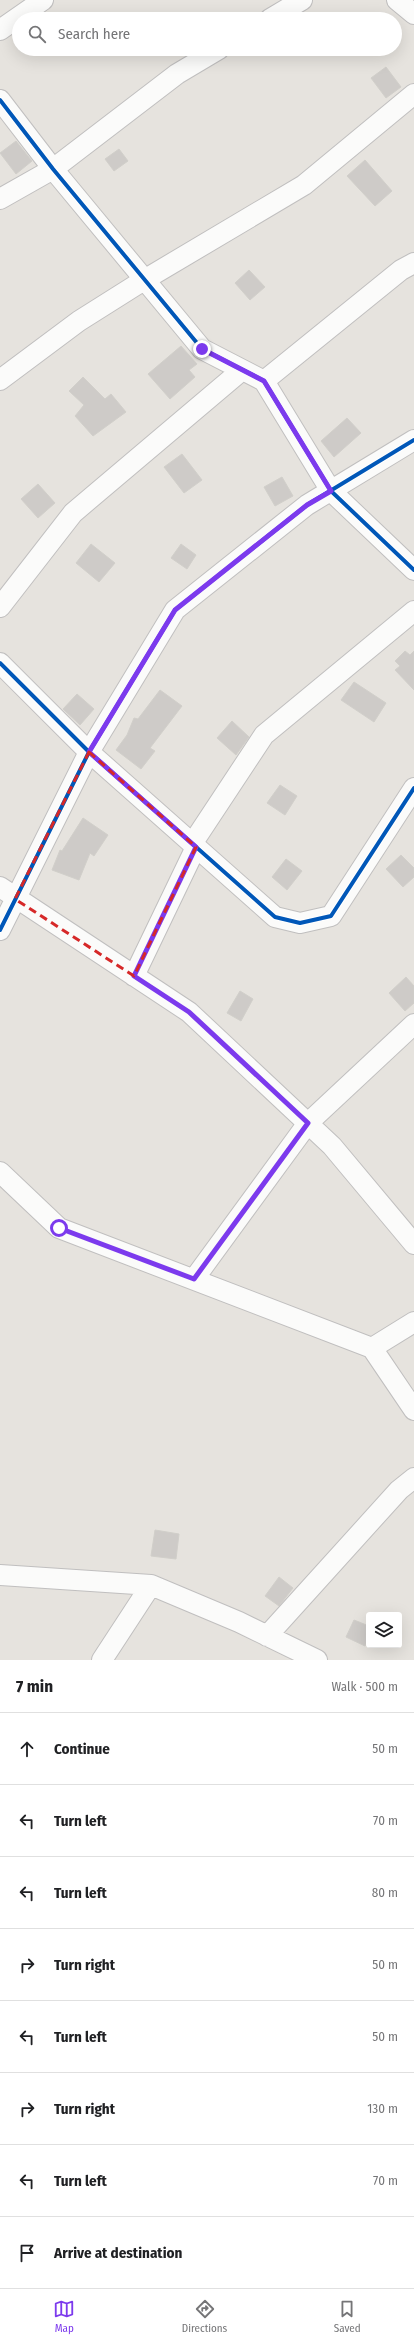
<!DOCTYPE html>
<meta charset="utf-8">
<style>
:root{--surface:#fff;--page:#f6f6f6;--text:#202124;--muted:#757577;--line:#e0e0e0;--accent:#7c3aed}
body{margin:0;font-family:"Fira Sans Condensed",sans-serif;background:var(--page);color:var(--text)}
.controls{position:absolute;right:12px;bottom:12px;display:grid;overflow:hidden;border-radius:4px;box-shadow:0 4px 16px #0002}
.controls button{width:36px;height:36px;display:grid;place-items:center;padding:0;border:0;border-bottom:1px solid var(--line);background:var(--surface);color:var(--text);font:20px sans-serif}
.stop{position:absolute;width:12px;height:12px;margin:-9px;border:3px solid #7c3aed;border-radius:50%;background:#fff}
.stop.end{background:#7c3aed;border-color:#fff;box-shadow:0 1px 4px #0008}
.list{margin:0;padding:0;list-style:none}
h2{display:flex;justify-content:space-between;align-items:center;height:52px;margin:0;padding:0 16px;font-size:17px}
h2 small{font-size:13px;font-weight:400;color:var(--muted)}
.list li{display:grid;grid-template-columns:26px 1fr auto;gap:12px;align-items:center;box-sizing:border-box;height:72px;padding:0 16px;border-top:1px solid var(--line)}
.list b{display:block;font-size:15px;white-space:nowrap}
.list em{font-size:13px;font-style:normal;color:var(--muted)}
.icon{flex:none;width:22px;height:22px;fill:none;stroke:currentColor;stroke-width:2;stroke-linecap:round;stroke-linejoin:round}
.map{position:relative;flex:none;width:414px;height:1660px;overflow:hidden}
.search{position:absolute;background:var(--surface);box-shadow:0 4px 16px #0002;left:12px;right:12px;top:12px;height:44px;display:flex;align-items:center;gap:10px;box-sizing:border-box;padding:0 14px;border-radius:22px;color:var(--muted);font-size:15px}
.sheet{height:628px;background:var(--surface)}
nav{display:flex;justify-content:space-around;align-items:center;box-sizing:border-box;height:56px;border-top:1px solid var(--line);background:var(--surface);font-size:11px;color:var(--muted)}
nav a{display:grid;justify-items:center;gap:2px}
nav .on{color:var(--accent)}
.map>svg:first-child{display:block}
.building{fill:#cecbc8;stroke:#d1cfca}
.lines{fill:none;stroke-linecap:round;stroke-linejoin:round}
.minor-casing{stroke:#c0bfbf;stroke-width:22}
.minor{stroke:#fbfbfa;stroke-width:20}
.cycleway-casing{stroke:#fff;stroke-width:6}
.cycleway{stroke:#0057b8;stroke-width:4}
.route{stroke:#7c3aed;stroke-width:5}
.marked{fill:none;stroke:#d62828;stroke-width:3;stroke-dasharray:8 5;stroke-linejoin:round}
</style>
<div class="map">
<svg width="414" height="1660" viewBox="0 0 414 1660">
<rect width="100%" height="100%" fill="#e6e3de"/>
<path class="building" d="M386 67 401 87 386 98 371 78Z
M16 141 32 161 16 174 0 153Z
M119 149 128 161 114 171 105 159Z
M365 160 392 191 375 206 347 176Z
M249 270 265 287 250 300 235 283Z
M181 346 197 364 189 370 195 377 170 399 148 374Z
M83 377 105 399 111 394 126 412 93 436 75 416 84 405 69 391Z
M347 418 361 433 334 457 321 441Z
M182 454 202 480 184 493 164 467Z
M282 477 293 496 275 506 264 487Z
M38 484 55 503 38 518 21 499Z
M91 544 115 563 99 582 76 563Z
M181 544 196 555 187 569 171 558Z
M405 651 410 655 414 651V690L395 670 400 666 395 661Z
M354 682 386 703 374 722 341 700Z
M160 690 182 706 150 748 155 751 141 769 116 750 127 735 134 718 138 719Z
M77 694 94 709 80 725 63 709Z
M232 721 249 737 236 755 217 738Z
M280 785 297 796 285 815 267 803Z
M83 818 108 835 94 856 90 853 79 880 52 870 60 850 62 851Z
M401 855 414 868V877L403 887 386 869Z
M286 859 302 871 287 890 272 877Z
M406 977 414 986V1003L405 1011 389 993Z
M240 991 253 999 241 1021 227 1013Z
M155 1530 179 1534 176 1559 151 1556Z
M279 1577 293 1588 279 1606 265 1596Z
M354 1620 369 1626V1638L365 1646 346 1637Z"/>
<g class="lines">
<g class="minor-casing">
<path id="minor" d="M397 0 414 14
M270 19 302 0
M0 30 43 0
M0 100 53 169 202 349 264 381 331 491 414 570
M0 199 53 169 177 74 219 49
M0 380 79 321 144 280 304 185 414 94
M264 381 401 270 414 263
M0 607 73 513 242 370
M0 663 89 752 275 917 300 923 331 916 414 788
M192 844 264 735 414 611
M0 887 189 1012 332 1146 414 1244
M0 930 89 752 175 610 307 505 414 440
M134 976 196 847
M0 1172 59 1228 372 1348 414 1410
M194 1279 308 1123 414 1024
M372 1348 414 1322
M0 1575 151 1585 239 1622 317 1660
M267 1636 399 1490 414 1478
M102 1660 151 1585"/>
</g>
<use href="#minor" class="minor"/>
<g class="cycleway-casing">
<path id="cycleway" d="M0 100 53 169 202 349 264 381 331 491 414 570
M0 663 89 752 275 917 300 923 331 916 414 788
M0 930 89 752 175 610 307 505 414 440"/>
</g>
<use href="#cycleway" class="cycleway"/>
</g>
<g class="lines">
<path class="route" d="M59 1228 194 1279 308 1123 189 1012 134 976 196 847 89 752 175 610 307 505 331 491 264 381 202 349"/>
</g>
<path class="marked" d="M89 752 196 847 134 976 15 899Z"/>
</svg>
<div class="controls">
<button><svg class="icon" aria-label="layers" viewBox="0 0 24 24"><path d="M12 4l9 5-9 5-9-5zM3 14l9 5 9-5"/></svg></button>
</div>
<div class="stop" style="left:59px;top:1228px"></div>
<div class="stop end" style="left:202px;top:349px"></div>
<div class="search"><svg class="icon" aria-label="search" viewBox="0 0 24 24"><circle cx="10" cy="10" r="6"/><path d="M15 15l6 6"/></svg>Search here</div>
</div>
<section class="sheet">
<h2>7 min<small>Walk · 500 m</small></h2>
<ul class="list">
<li><svg class="icon" aria-label="ahead" viewBox="0 0 24 24"><path d="M12 20V5M6 11l6-6 6 6"/></svg><div><b>Continue</b></div><em>50 m</em></li>
<li><svg class="icon" aria-label="left" viewBox="0 0 24 24"><path d="M17 20v-9H6M10 6l-5 5 5 5"/></svg><div><b>Turn left</b></div><em>70 m</em></li>
<li><svg class="icon" aria-label="left" viewBox="0 0 24 24"><path d="M17 20v-9H6M10 6l-5 5 5 5"/></svg><div><b>Turn left</b></div><em>80 m</em></li>
<li><svg class="icon" aria-label="right" viewBox="0 0 24 24"><path d="M7 20v-9h11M14 6l5 5-5 5"/></svg><div><b>Turn right</b></div><em>50 m</em></li>
<li><svg class="icon" aria-label="left" viewBox="0 0 24 24"><path d="M17 20v-9H6M10 6l-5 5 5 5"/></svg><div><b>Turn left</b></div><em>50 m</em></li>
<li><svg class="icon" aria-label="right" viewBox="0 0 24 24"><path d="M7 20v-9h11M14 6l5 5-5 5"/></svg><div><b>Turn right</b></div><em>130 m</em></li>
<li><svg class="icon" aria-label="left" viewBox="0 0 24 24"><path d="M17 20v-9H6M10 6l-5 5 5 5"/></svg><div><b>Turn left</b></div><em>70 m</em></li>
<li><svg class="icon" aria-label="arrive" viewBox="0 0 24 24"><path d="M6 21V4h12l-3 4 3 4H6"/></svg><div><b>Arrive at destination</b></div></li>
</ul>
</section>
<nav>
<a class="on"><svg class="icon" aria-label="map" viewBox="0 0 24 24"><path d="M3 6l6-2 6 2 6-2v14l-6 2-6-2-6 2zM9 4v14M15 6v14"/></svg>Map</a>
<a><svg class="icon" aria-label="directions" viewBox="0 0 24 24"><path d="M12 3l9 9-9 9-9-9zM9 14v-3h6M13 9l2 2-2 2"/></svg>Directions</a>
<a><svg class="icon" aria-label="saved" viewBox="0 0 24 24"><path d="M7 4h10v16l-5-4-5 4z"/></svg>Saved</a>
</nav>
